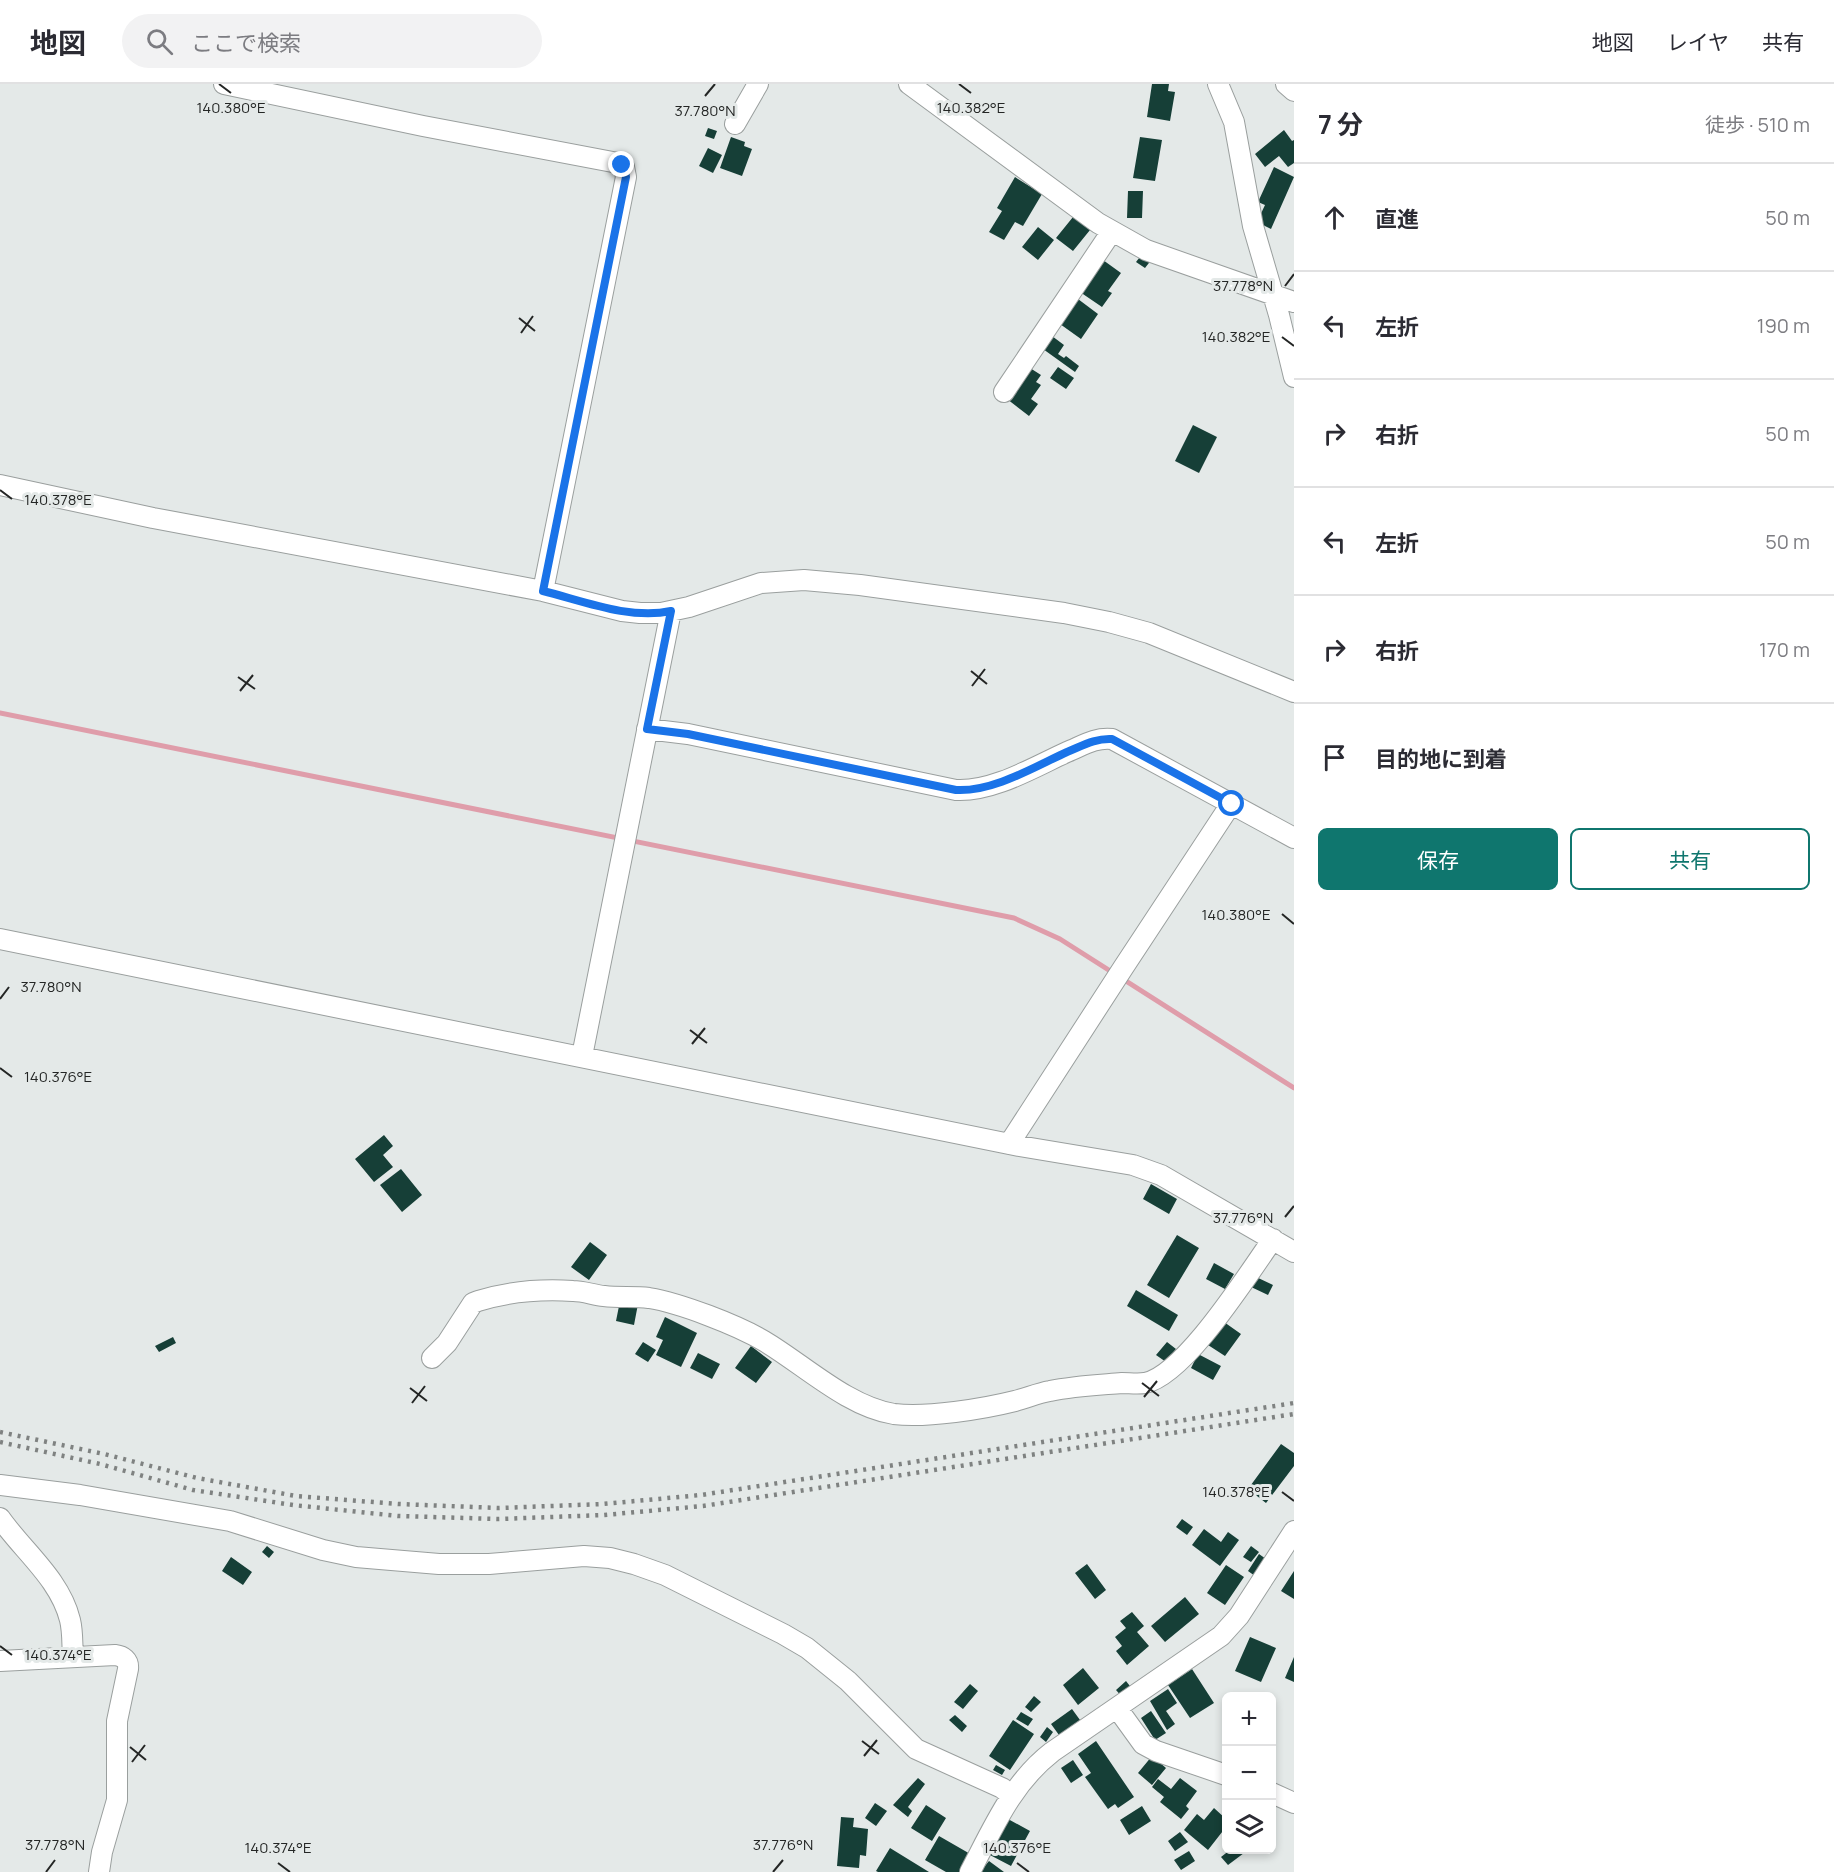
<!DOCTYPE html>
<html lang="ja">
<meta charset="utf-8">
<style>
:root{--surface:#fff;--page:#f2f2f3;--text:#2b2b33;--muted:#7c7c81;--line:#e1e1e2;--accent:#0f766e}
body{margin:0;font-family:Manrope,"Noto Sans JP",sans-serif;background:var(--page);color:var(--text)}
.controls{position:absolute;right:18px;bottom:18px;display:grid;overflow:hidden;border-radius:9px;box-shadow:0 3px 9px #0003}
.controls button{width:54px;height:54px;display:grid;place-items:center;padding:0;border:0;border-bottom:2px solid var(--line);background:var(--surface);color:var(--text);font:30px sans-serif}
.stop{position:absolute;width:18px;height:18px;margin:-14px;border:4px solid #1a73e8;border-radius:50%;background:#fff}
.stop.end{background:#1a73e8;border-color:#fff;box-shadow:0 2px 6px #0008}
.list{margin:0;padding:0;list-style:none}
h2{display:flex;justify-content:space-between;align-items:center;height:78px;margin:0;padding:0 24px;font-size:26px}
h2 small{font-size:20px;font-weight:400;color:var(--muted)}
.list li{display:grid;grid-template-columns:39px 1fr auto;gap:18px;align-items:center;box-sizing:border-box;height:108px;padding:0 24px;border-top:2px solid var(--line)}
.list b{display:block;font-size:22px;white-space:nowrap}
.list em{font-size:20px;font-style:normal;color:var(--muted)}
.actions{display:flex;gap:12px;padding:18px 24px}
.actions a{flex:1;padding:14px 0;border:2px solid var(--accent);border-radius:9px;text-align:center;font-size:21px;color:var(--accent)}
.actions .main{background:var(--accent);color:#fff}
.icon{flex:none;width:33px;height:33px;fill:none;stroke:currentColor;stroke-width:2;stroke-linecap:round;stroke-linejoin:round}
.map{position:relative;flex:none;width:1294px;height:1788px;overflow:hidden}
header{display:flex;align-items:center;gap:36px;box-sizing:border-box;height:84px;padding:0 30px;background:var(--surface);border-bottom:2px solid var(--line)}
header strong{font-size:28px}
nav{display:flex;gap:33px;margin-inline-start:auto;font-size:21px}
.search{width:420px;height:54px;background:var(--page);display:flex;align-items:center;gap:15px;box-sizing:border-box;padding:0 21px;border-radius:33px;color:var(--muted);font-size:22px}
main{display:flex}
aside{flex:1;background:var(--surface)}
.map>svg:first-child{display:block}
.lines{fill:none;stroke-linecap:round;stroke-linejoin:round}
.stream{stroke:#df9daa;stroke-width:5}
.building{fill:#163f37}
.minor-casing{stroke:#9a9f9e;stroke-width:22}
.minor{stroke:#fff;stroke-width:20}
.rail{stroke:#7f8281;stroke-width:4.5;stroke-dasharray:3 6;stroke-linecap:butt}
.route{stroke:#1a73e8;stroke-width:8}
.ticks{fill:none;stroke:#242625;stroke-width:2}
.ticks-label{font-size:15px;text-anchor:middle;fill:#242625;stroke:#e4e9e8;stroke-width:6;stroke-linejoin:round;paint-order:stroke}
</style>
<header>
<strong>地図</strong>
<div class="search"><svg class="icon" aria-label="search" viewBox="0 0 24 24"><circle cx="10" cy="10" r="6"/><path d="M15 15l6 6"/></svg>ここで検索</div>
<nav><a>地図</a><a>レイヤ</a><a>共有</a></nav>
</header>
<main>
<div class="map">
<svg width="1294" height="1788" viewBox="0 0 1294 1788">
<rect width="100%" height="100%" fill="#e4e9e8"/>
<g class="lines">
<path class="stream" d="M0 629 1014 834 1060 855 1294 1004"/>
</g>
<path class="building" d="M1152 0H1169L1168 7 1175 8 1170 37 1147 33Z
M708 44 717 47 714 55 705 52Z
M1284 46 1292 57 1294 56V79L1288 83 1279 72 1265 83 1255 70Z
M731 53 745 58 744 62 752 65 742 92 720 84Z
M1140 53 1162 56 1155 97 1133 94Z
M708 64 722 71 713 89 699 82Z
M1274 83 1294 93 1271 145 1257 138 1265 121 1258 118Z
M1015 93 1042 110 1023 142 1015 138 1004 156 989 148 1002 127 997 124Z
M1128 107H1143L1142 134H1127Z
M1073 133 1090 146 1073 167 1056 154Z
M1038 143 1054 156 1038 176 1022 163Z
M1143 169 1152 175 1145 184 1136 178Z
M1103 176 1121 189 1108 207 1112 209 1102 223 1080 208Z
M1078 215 1098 230 1081 255 1060 240Z
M1052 252 1064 261 1058 270 1064 274 1066 272 1079 282 1075 288 1043 265Z
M1058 283 1074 294 1066 305 1050 294Z
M1030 284 1041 291 1036 298 1041 301 1031 315 1038 320 1029 332 1007 315Z
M1193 341 1217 353 1199 389 1175 377Z
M384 1051 393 1062 383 1071 393 1083 374 1098 355 1075Z
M401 1085 422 1111 402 1128 380 1101Z
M1151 1100 1177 1115 1169 1130 1143 1115Z
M1177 1151 1199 1164 1169 1214 1147 1201Z
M590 1158 607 1171 589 1196 571 1183Z
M1214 1179 1234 1190 1225 1205 1206 1195Z
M1254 1192 1273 1201 1268 1211 1249 1202Z
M1136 1206 1178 1231 1169 1247 1127 1222Z
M620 1217 638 1220 634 1241 616 1237Z
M665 1233 697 1249 681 1283 656 1271 663 1256 656 1253Z
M1224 1238 1241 1250 1225 1272 1208 1261Z
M173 1253 176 1259 159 1268 155 1262Z
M643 1258 656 1266 648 1278 635 1270Z
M1167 1258 1176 1265 1166 1278 1156 1271Z
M751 1262 772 1278 756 1299 735 1284Z
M698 1269 720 1280 712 1295 690 1284Z
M1198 1270 1221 1282 1213 1296 1191 1284Z
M1281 1360 1294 1369V1382L1266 1419 1248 1405Z
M1182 1435 1193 1443 1187 1451 1176 1443Z
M1204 1445 1221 1458 1228 1448 1239 1456 1220 1482 1192 1461Z
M267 1462 274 1468 269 1474 262 1468Z
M1251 1462 1259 1468 1251 1478 1243 1473Z
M1259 1470 1266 1475 1255 1492 1248 1487Z
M231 1473 252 1488 243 1501 222 1487Z
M1087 1480 1106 1506 1095 1515 1075 1489Z
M1226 1481 1244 1493 1225 1521 1207 1509Z
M1294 1487V1515L1281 1507Z
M1185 1513 1199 1530 1165 1558 1151 1542Z
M1132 1528 1144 1542 1137 1548 1149 1562 1127 1581 1116 1567 1122 1562 1115 1553 1126 1544 1120 1537Z
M1250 1553 1276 1564 1261 1598 1235 1587Z
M1294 1573V1598L1285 1594Z
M1083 1584 1099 1604 1078 1621 1063 1601Z
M1192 1585 1214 1619 1190 1634 1168 1601Z
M1126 1597 1133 1606 1123 1614 1116 1606Z
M970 1600 978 1607 963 1625 954 1618Z
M1168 1605 1177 1619 1166 1627 1175 1640 1167 1646 1150 1617Z
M1034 1612 1041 1618 1031 1628 1025 1623Z
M1072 1625 1080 1636 1059 1651 1051 1640Z
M1151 1627 1166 1649 1155 1656 1141 1634Z
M1021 1628 1033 1635 1028 1642 1016 1635Z
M955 1631 967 1642 962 1648 949 1636Z
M1013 1636 1034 1650 1010 1686 989 1672Z
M1047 1643 1053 1648 1046 1658 1040 1653Z
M1096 1657 1134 1713 1118 1724 1115 1720 1108 1725 1085 1693 1091 1689 1078 1670Z
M1152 1672 1166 1684 1152 1701 1138 1689Z
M1073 1676 1083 1691 1071 1699 1061 1684Z
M996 1681 1005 1686 1002 1691 993 1686Z
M918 1694 925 1700 908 1723 912 1727 908 1733 893 1721Z
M1180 1694 1197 1707 1186 1722 1189 1725 1181 1735 1160 1718 1164 1713 1152 1703 1158 1695 1171 1705Z
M875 1719 887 1727 876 1742 865 1734Z
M926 1721 946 1734 932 1757 911 1744Z
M1142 1722 1151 1737 1129 1751 1120 1736Z
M1214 1724 1226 1735V1743L1208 1766 1184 1746 1197 1730 1204 1736Z
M841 1733 854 1734 853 1743 868 1745 866 1772 860 1771 859 1784 837 1782Z
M1008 1735 1030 1747 1011 1782 988 1770Z
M1180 1748 1188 1758 1175 1767 1168 1757Z
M939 1752 972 1771 963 1788H946L925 1776Z
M890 1764 929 1788H878L876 1787Z
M1230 1766H1241L1244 1769 1228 1781 1221 1773Z
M1189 1767 1195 1777 1181 1786 1174 1776Z
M989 1777 1004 1788H980Z"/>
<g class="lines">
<g class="minor-casing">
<path id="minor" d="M224 0 423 42 618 79 624 83 626 93 543 507
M909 0 1098 139 1146 166 1294 218
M1218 0 1234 38 1253 142 1279 231 1294 293
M1286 0 1294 7
M735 40 758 0
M1004 308 1112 147
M0 401 153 434 543 507 622 527 640 529H661L689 523 761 499 804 496 860 501 1064 529 1109 538 1149 549 1294 608
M647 645 688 650 956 706C993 708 1034 683 1067 668 1082 662 1095 653 1112 655L1294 754
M0 855 1019 1062 1133 1081 1161 1091 1294 1168
M582 972 671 527
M1009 1060 1123 884 1231 720
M432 1274 447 1259 473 1219 478 1217C507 1208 542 1205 573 1207 583 1207 594 1211 604 1212 619 1214 634 1212 649 1214 680 1219 737 1241 764 1257 803 1280 848 1323 894 1330 927 1334 983 1325 1015 1317 1027 1314 1038 1309 1050 1307 1074 1302 1098 1301 1122 1299 1129 1299 1138 1300 1145 1299 1185 1291 1248 1190 1273 1155
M0 1401 80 1411 230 1437 323 1466 356 1473 439 1480H489L584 1472 610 1474 634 1480 665 1491 783 1550 807 1564 848 1597 916 1665 1002 1704 1011 1711
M0 1434C23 1467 60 1495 70 1536 73 1548 72 1561 73 1573
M0 1577 115 1571C123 1572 129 1576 128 1585L117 1637V1716L102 1768 99 1788
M1117 1624 1143 1660 1156 1667 1226 1691
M1272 1709 1294 1719
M970 1788C993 1744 1012 1699 1052 1668L1221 1552 1239 1532 1294 1447"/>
</g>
<use href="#minor" class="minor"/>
<path class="rail" d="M0 1348 104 1370 197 1394 296 1412 398 1420 499 1424 603 1420 701 1411 1294 1319
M0 1358 100 1380 193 1406 293 1421 398 1432 499 1435 604 1431 703 1422 1294 1330"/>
</g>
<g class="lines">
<path class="route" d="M622 81 624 83 626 93 543 507C583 517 630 536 671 527L647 645 688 650 956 706C993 708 1034 683 1067 668 1082 662 1095 654 1112 655L1232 720"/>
</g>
<path class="ticks" d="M219 0 231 9M959 0 971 9M705 12 715 0M1285 202 1294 190M519 234 535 247M521 249 533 232M1282 253 1294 262M0 406 12 415M971 587 987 600M238 593 255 605M972 602 985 585M240 607 253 591M1282 830 1294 840M0 915 9 903M690 946 707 959M692 960 705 944M0 984 12 993M1285 1133 1294 1122M1142 1299 1159 1312M410 1304 427 1317M1144 1313 1157 1297M412 1319 425 1302M1282 1408 1294 1417M0 1562 12 1571M862 1657 879 1670M130 1663 146 1676M864 1672 877 1656M132 1678 145 1661M278 1779 290 1788M1017 1779 1029 1788M46 1788 55 1776M773 1788 783 1776"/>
<g class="ticks-label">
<text x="231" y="29">140.380°E</text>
<text x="971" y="29">140.382°E</text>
<text x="705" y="32">37.780°N</text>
<text x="1243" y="207">37.778°N</text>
<text x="1236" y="258">140.382°E</text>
<text x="58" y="421">140.378°E</text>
<text x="1236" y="836">140.380°E</text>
<text x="51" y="908">37.780°N</text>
<text x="58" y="998">140.376°E</text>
<text x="1243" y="1139">37.776°N</text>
<text x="1236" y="1413">140.378°E</text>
<text x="58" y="1576">140.374°E</text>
<text x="55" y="1766">37.778°N</text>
<text x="783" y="1766">37.776°N</text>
<text x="278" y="1769">140.374°E</text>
<text x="1017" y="1769">140.376°E</text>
</g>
</svg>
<div class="controls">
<button>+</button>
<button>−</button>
<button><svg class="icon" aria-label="layers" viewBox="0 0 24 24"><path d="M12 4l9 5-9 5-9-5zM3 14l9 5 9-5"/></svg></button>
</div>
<div class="stop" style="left:1232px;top:720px"></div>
<div class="stop end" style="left:622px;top:81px"></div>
</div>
<aside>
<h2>7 分<small>徒歩 · 510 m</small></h2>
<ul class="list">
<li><svg class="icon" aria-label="ahead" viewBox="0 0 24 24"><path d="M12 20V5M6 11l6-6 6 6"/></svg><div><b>直進</b></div><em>50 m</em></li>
<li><svg class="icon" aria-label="left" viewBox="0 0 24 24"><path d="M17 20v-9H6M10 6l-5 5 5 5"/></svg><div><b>左折</b></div><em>190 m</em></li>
<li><svg class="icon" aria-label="right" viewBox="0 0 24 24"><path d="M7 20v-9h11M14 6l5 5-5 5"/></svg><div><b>右折</b></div><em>50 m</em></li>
<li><svg class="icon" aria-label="left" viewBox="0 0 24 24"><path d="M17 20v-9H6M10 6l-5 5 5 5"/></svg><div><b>左折</b></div><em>50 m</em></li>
<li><svg class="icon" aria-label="right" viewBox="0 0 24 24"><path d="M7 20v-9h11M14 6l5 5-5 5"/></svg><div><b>右折</b></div><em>170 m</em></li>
<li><svg class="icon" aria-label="arrive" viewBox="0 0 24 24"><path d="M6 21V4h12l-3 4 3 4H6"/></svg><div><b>目的地に到着</b></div></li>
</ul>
<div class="actions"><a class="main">保存</a><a>共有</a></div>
</aside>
</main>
